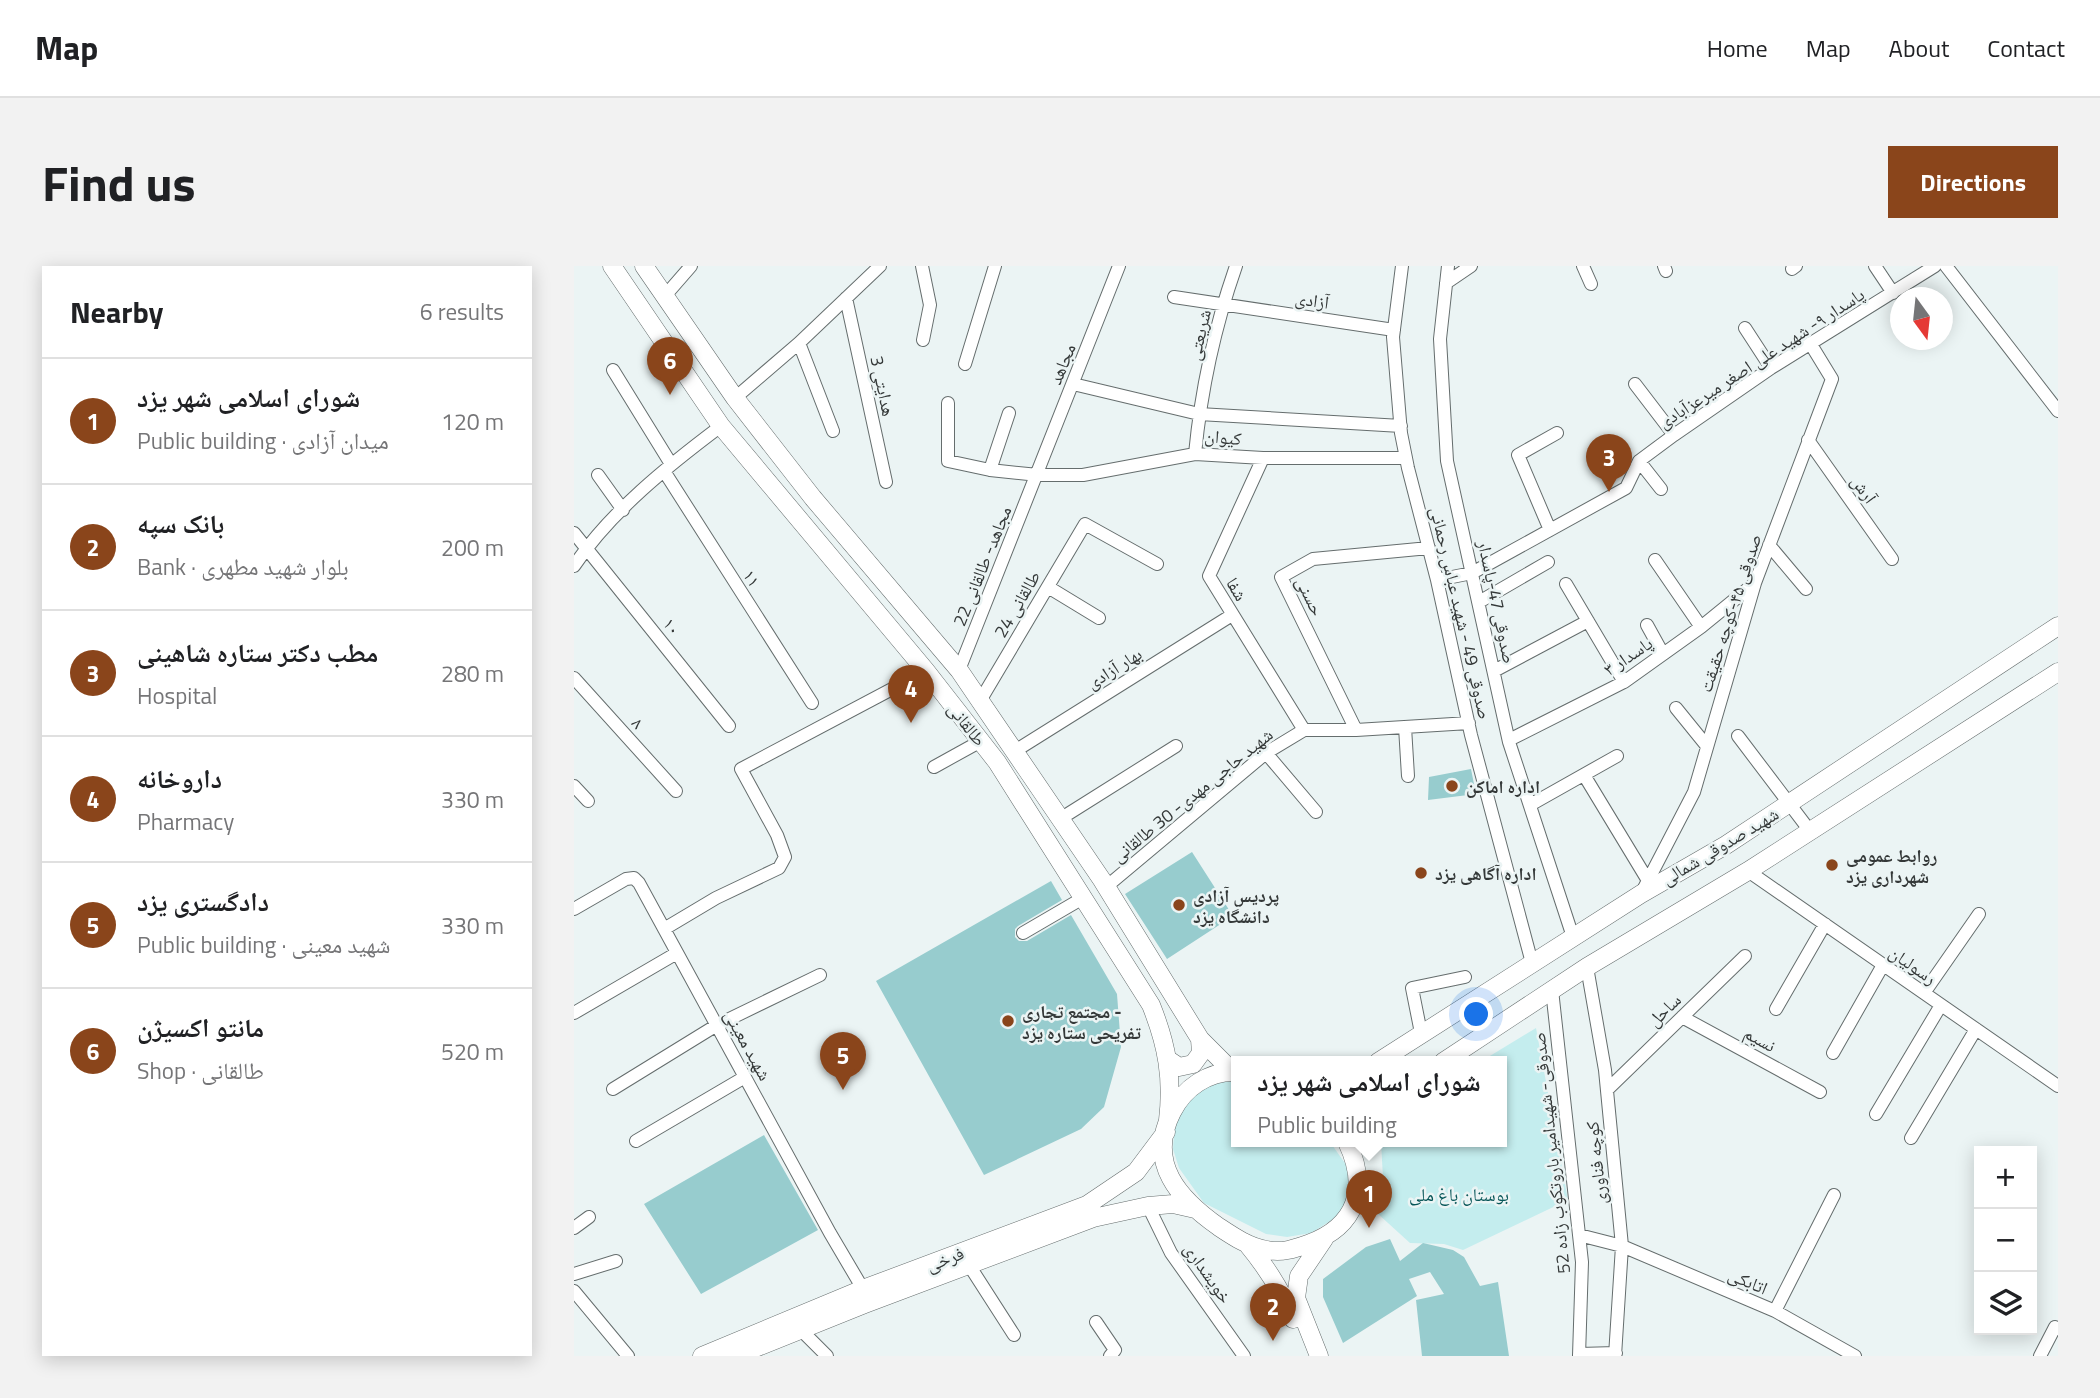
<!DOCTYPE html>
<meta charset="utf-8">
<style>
:root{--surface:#fff;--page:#f2f2f2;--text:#202124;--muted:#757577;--line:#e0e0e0;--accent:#8a451b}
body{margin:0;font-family:"Titillium Web","Noto Naskh Arabic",sans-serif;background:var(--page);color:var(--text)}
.controls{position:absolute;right:21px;bottom:21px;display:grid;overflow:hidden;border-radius:0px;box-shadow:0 4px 18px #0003}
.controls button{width:63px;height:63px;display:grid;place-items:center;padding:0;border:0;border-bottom:2px solid var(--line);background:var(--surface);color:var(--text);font:35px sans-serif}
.compass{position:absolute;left:1316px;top:21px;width:63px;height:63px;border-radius:50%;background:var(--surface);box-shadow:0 4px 18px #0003;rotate:165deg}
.you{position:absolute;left:903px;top:749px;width:24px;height:24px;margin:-18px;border:5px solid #fff;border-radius:50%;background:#1a73e8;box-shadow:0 0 0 10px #1a73e833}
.badge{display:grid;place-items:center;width:46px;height:46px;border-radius:50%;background:var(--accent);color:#fff;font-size:23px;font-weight:700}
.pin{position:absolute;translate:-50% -58px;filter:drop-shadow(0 2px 4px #0008)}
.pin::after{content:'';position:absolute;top:37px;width:24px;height:21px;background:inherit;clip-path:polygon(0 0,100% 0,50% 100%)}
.popup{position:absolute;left:657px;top:790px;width:276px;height:91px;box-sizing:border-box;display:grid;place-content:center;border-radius:0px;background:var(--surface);filter:drop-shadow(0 2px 5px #0005);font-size:23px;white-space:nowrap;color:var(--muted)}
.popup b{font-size:26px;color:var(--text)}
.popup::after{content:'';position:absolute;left:50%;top:100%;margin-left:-14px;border:14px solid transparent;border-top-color:var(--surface)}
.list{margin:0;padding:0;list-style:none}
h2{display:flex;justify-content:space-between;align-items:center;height:91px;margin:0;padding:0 28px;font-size:30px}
h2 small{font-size:23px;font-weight:400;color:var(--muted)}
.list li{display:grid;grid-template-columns:46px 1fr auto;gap:21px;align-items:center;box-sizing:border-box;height:126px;padding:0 28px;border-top:2px solid var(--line)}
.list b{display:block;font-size:26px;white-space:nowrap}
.list p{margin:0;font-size:23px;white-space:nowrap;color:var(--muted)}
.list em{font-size:23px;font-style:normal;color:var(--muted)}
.icon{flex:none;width:38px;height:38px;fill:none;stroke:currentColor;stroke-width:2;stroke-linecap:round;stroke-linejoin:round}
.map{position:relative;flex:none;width:1484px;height:1090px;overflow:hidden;border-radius:0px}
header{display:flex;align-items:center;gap:42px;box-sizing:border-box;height:98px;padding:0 35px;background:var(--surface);border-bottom:2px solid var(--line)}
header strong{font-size:33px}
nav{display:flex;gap:38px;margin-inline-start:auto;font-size:24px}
.intro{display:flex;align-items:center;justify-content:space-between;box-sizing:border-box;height:168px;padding:0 42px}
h1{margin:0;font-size:49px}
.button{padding:18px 32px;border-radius:0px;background:var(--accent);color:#fff;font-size:24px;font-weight:700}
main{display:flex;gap:42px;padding:0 42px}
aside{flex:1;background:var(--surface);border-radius:0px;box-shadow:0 4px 18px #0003}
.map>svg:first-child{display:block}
.green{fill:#c4edee}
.building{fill:#97ccce}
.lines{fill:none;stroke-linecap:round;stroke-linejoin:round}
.minor-casing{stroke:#656d6d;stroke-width:14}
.secondary-casing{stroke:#656d6d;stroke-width:19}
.minor{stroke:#fff;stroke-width:12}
.secondary{stroke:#fff;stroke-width:18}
.poi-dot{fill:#8a451b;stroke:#ebf4f4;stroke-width:2.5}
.labels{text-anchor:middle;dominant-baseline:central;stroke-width:5;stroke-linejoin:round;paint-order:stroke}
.street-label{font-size:18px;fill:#343838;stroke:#ebf4f4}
.poi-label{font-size:18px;font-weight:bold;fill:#343838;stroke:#ebf4f4;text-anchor:start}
.park-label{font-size:18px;fill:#075658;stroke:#ebf4f4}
</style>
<header>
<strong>Map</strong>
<nav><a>Home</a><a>Map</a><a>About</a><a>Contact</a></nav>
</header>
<div class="intro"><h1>Find us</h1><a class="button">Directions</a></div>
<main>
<aside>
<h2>Nearby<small>6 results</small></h2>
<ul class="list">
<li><span class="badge">1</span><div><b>شورای اسلامی شهر یزد</b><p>Public building · میدان آزادی</p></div><em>120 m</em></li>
<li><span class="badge">2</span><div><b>بانک سپه</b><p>Bank · بلوار شهید مطهری</p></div><em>200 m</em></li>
<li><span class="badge">3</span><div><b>مطب دکتر ستاره شاهینی</b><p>Hospital</p></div><em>280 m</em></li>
<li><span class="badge">4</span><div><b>داروخانه</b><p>Pharmacy</p></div><em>330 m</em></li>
<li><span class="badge">5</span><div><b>دادگستری یزد</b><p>Public building · شهید معینی</p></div><em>330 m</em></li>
<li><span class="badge">6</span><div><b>مانتو اكسيژن</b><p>Shop · طالقانی</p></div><em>520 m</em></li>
</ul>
</aside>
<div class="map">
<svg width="1484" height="1090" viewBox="0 0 1484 1090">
<rect width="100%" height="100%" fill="#ebf4f4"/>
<path class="green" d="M962 762 994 934 889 984 870 978 836 977 803 947 809 912 807 876H928V796H906Z
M660 813H662V876H756L773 900 775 932 761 952 737 967 713 971 692 968 630 937 605 902 599 883 601 853 626 821Z"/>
<path class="building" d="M897 503 902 528 854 534 855 511Z
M618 586 659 650 593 693 551 628Z
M477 615 488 634 444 660 441 663V671L445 675H453L497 649 543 728 547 781 530 841 507 863 410 909 302 715Z
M190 869 244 964 127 1028 70 938Z
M816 973 826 995 849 977 879 984 890 991 906 1020 924 1016 935 1090H848L842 1034 870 1028 856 1006 835 1013 843 1030 769 1077 749 1031V1013L792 981Z"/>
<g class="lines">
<g class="minor-casing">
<path id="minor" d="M348 0 356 39 349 74
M828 0 819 71 827 167 834 202 863 314 897 469 958 697
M874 0 866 73 873 195 935 476 999 671
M1009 0 1017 18
M1090 0 1092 5
M1301 0 1319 27
M1372 0 1484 145
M1218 3 1222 0
M872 17 897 0
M90 31 117 0
M600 31 820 64
M272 32 312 216
M1171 62 1197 102
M225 77 259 165
M391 98 421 0
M39 104 97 198
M499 118 625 148 827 160
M1061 118 1100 169
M161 132 225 77 306 0
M374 137V195L416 204 464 209H509L621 188 689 192H832
M1234 174 1318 293
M621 188C627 125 641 60 662 0
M689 192 635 310 730 464
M1065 195 1087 223
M416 204 435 147
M90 205 238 437
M24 209 49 244
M976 264 944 189 983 167
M0 267 155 460
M1195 279 1232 323
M1081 294 1127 361
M0 300C36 246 95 199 147 160
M863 314 898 307 1052 222 1065 195 1100 169 1197 102 1361 0
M992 318 1050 416
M474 321 525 352
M905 336 974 296
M1073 359 1089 388
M385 404 545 0
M920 405 1014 355
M0 412 102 525
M406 435 511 258 583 298
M1102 442 1132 479
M831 461 834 510
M782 464 707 311 739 293 855 282
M1164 470 1236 565
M935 474 1050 416 1127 361 1181 317
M441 485 658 349
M692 487 742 546
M360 501 407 475
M1010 509 1073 613
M0 520 14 535
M956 539 1043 490
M486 553 602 480
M1174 605 1484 820
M532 621 692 487 730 464H782L895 457
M1067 628 1120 526 1181 317 1258 113 1236 77
M0 643 52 613 60 612 65 617 256 967 289 1023
M90 663 142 632 205 602 211 591 203 569 167 503 352 405
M449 667 509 632
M1013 701 1031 804 1048 980 1041 1090
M978 724 1008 996 1005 1090
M1350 727 1405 648
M1202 743 1251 658
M0 747 103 687
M1108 751 1246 826
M847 767 838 722 891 711
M1259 787 1309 699
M39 823 143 759 246 709
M1033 824 1171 690
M1302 848 1367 739
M1337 872 1402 763
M62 875 171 811
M574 940 597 987 670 1090
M0 962 15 951
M1005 969 1048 980 1201 1045 1281 1090
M395 999 440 1069
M0 1008 42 995
M0 1025 54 1090
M1201 1045 1260 929
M522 1056 541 1084 536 1090
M227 1064 253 1090
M1005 1088 1042 1087
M1466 1090 1481 1061 1484 1063"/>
</g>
<g class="secondary-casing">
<path id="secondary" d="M38 0 147 160 352 405 423 496 577 739C593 779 599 812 594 854
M70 0 161 132 239 232 385 404 528 614 626 773 658 805
M593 793 605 801 619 798 627 787 626 773
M804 796 1067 628 1152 579 1484 360
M869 796 1013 701 1174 605 1484 406
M662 806C634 805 610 822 598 846 572 897 605 933 645 961 660 971 675 981 693 984 708 987 720 983 734 978 783 960 795 922 773 876
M674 979C693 1002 708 1025 719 1053
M128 1090 289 1023 513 939 562 906 592 866
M161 1090 291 1038 519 952 574 940 599 938 621 943
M745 1090 722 1032 725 1010 750 973"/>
</g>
<use href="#minor" class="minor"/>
<use href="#secondary" class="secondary"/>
</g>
<g class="poi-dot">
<circle cx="878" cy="520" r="7"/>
<circle cx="1258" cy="599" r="7"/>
<circle cx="847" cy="607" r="7"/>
<circle cx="605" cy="639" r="7"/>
<circle cx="434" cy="755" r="7"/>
</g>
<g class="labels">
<g class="street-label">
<text transform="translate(738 34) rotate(8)">آزادی</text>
<text transform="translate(625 69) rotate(-77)">شریعتی</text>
<text transform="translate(1187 92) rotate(-33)">پاسدار ۹- شهید علی اصغر میرعزآبادی</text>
<text transform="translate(488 98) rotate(-68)">مجاهد</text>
<text transform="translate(309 120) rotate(78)">هدایتی 3</text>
<text transform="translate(649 171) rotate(5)">کیوان</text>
<text transform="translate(1290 223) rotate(55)">آرش</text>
<text transform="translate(408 300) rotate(-68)">مجاهد- طالقانی 22</text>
<text transform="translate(178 312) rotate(57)">۱۱</text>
<text transform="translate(663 323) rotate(59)">شفا</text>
<text transform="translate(736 330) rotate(64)">حسنی</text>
<text transform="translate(923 336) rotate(78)">صدوقی 47-پاسدار</text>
<text transform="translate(443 338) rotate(-60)">طالقانی 24</text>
<text transform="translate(887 347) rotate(77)">صدوقی 49 - شهید عباس رحمانی</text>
<text transform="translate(1156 347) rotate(-72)">صدوقی ۴۵-کوچه حقیقت</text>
<text transform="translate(98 360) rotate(52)">۱۰</text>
<text transform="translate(1054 390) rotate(-34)">پاسدار ۳</text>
<text transform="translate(540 402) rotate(-32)">بهار آزادی</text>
<text transform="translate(64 457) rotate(48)">۸</text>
<text transform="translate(393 458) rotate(52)">طالقانی</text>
<text transform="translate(618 529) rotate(-39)">شهید حاجی مهدی- 30 طالقانی</text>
<text transform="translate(1146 580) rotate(-31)">شهید صدوقی شمالی</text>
<text transform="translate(1339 699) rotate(35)">رسولیان</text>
<text transform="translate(1090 744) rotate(-44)">ساحل</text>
<text transform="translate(1186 773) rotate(29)">نسیم</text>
<text transform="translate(174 779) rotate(61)">شهید معینی</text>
<text transform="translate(977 887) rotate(-96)">52 صدوقی- شهیدامیر باروتکوب زاده</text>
<text transform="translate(1022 897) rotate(-96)">کوچه فناوری</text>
<text transform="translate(371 993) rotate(-21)">فرخی</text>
<text transform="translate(634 1007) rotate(55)">خویشداری</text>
<text transform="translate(1174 1015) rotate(23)">اتابکی</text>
</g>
<g class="poi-label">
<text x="892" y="520">اداره اماکن</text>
<text x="1272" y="589">روابط عمومی<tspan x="1272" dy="21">شهرداری یزد</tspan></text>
<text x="861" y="607">اداره آگاهی یزد</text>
<text x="619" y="629">پردیس آزادی<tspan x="619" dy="21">دانشگاه یزد</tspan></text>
<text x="448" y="745">مجتمع تجاری -<tspan x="448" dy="21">تفریحی ستاره یزد</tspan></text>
</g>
<g class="park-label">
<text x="885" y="928">بوستان باغ ملی</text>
</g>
</g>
</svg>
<div class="controls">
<button>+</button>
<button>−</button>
<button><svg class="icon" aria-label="layers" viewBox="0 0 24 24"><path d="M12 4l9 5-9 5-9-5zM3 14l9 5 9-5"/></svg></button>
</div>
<svg class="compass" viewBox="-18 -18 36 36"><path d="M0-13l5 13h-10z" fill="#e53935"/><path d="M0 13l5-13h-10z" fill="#757577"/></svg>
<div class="you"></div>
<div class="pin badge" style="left:795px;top:962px">1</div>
<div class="popup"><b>شورای اسلامی شهر یزد</b>Public building</div>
<div class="pin badge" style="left:699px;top:1075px">2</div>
<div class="pin badge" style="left:1035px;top:226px">3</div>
<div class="pin badge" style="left:337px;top:457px">4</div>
<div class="pin badge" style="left:269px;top:824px">5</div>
<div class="pin badge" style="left:96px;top:129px">6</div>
</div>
</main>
